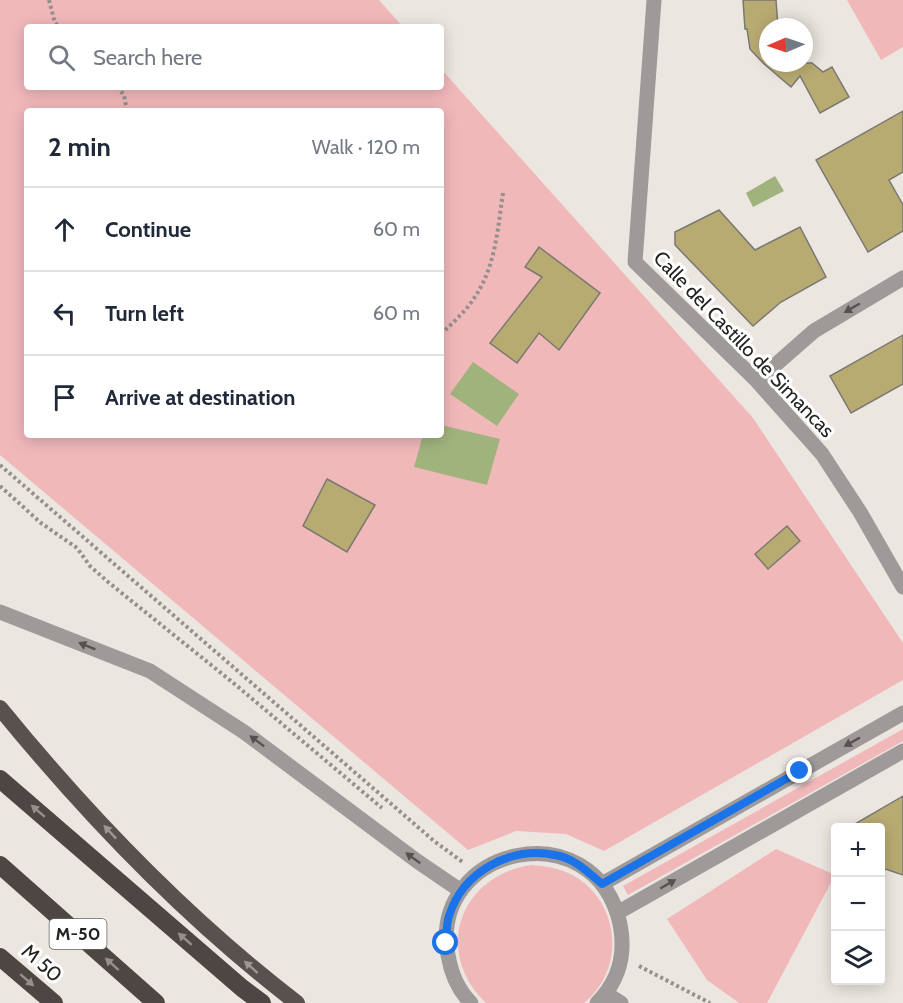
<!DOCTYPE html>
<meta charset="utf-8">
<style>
:root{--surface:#fff;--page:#f6f6f7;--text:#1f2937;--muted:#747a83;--line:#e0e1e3}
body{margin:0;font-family:Cabin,sans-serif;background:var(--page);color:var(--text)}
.controls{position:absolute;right:18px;bottom:18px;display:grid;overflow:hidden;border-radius:6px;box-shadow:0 3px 15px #0003}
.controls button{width:54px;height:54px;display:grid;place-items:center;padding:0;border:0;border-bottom:2px solid var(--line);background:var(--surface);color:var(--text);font:30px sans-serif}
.compass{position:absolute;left:759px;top:18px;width:54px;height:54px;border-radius:50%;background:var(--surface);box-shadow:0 3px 15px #0003;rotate:268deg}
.stop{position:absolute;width:18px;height:18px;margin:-14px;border:4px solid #1a73e8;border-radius:50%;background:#fff}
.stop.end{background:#1a73e8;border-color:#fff;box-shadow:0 2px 6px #0008}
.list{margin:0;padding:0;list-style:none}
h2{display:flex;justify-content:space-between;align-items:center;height:78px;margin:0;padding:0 24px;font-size:26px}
h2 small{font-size:20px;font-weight:400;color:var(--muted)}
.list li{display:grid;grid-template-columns:39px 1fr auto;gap:18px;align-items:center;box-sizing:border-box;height:84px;padding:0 24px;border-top:2px solid var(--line)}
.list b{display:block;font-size:22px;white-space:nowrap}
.list em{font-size:20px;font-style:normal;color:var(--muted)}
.icon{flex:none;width:33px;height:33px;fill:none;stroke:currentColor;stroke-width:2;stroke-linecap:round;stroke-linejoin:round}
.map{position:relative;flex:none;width:903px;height:1003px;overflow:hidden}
.search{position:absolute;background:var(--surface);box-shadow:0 3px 15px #0003;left:24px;top:24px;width:420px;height:66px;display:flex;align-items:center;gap:15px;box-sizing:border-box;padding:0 21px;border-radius:6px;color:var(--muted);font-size:22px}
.panel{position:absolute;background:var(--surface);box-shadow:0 3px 15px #0003;left:24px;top:108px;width:420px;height:330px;border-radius:6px}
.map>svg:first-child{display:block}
.green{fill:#f1b8ba;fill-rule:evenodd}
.water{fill:#a1b37d}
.building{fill:#b8ab72;stroke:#797871;stroke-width:1.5}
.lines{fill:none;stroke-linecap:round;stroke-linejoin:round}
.path{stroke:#95908c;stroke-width:4;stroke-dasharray:3 3;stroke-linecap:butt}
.minor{stroke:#9e9a99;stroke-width:15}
.tertiary{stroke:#9e9a99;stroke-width:15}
.trunk{stroke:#58514e;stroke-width:16}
.motorway{stroke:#4d4643;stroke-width:18}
.oneway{fill:#555250}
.oneway2{fill:#94908e}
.oneway3{fill:#9b9795}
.route{stroke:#1a73e8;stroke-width:8}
.labels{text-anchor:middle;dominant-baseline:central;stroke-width:6;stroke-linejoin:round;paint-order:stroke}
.shield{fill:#fff;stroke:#666463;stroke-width:1.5}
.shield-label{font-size:18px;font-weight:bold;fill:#242220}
.street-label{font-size:20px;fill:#242220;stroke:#fff}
</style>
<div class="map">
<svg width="903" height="1003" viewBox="0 0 903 1003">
<rect width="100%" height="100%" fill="#ece6e0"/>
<path class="green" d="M0 0H379L403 27H27V87H441V69L753 418 903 643V680L604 851 566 834 516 831 468 850 0 455ZM27 111H441V435H27Z
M847 0H903V47L881 60Z
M903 729V741L628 895 623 886Z
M776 849 835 875 767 1003H739L707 980 667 919Z
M531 865C548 866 564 869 579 879 621 908 624 971 584 1003H486C433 952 459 876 531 865Z"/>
<path class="water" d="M775 176 784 191 753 207 746 193Z
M473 362 519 394 497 426 450 394Z
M441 425 500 439 487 485 414 467 423 435H441Z"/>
<path class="building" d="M743 0H776L778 27H768V63H812L823 72 832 67 849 97 820 113 800 76 791 87 763 63 750 49 747 29H745Z
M903 111V172L889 180 903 205V231L868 252 816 160Z
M719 210 755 250 800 227 826 277 781 302 753 326 675 245V232Z
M539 247 600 293 559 350 539 333 517 363 490 343 542 277 525 267Z
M903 335V384L851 413 830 376Z
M327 479 375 505 347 552 303 526Z
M787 526 800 541 768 569 755 554Z
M903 796V875L885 869 880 860V828H848Z"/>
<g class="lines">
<path class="path" d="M49 0 55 23 60 27
M117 87 124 95 127 111
M441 334C454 322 469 308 478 292 496 262 498 226 503 193
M0 465 434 841 464 863
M0 486 41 523 77 548 90 566 108 582 231 681 382 808
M639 966 710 1003"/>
<path class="minor" d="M654 0 635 262 757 381 822 454 860 512 903 587
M757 381 814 331 903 278
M607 994 621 1003"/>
<path class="tertiary" d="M0 612 150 671 244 732 417 861 461 891
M602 884 903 713
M617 913 903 751
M471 1003C458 990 451 973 448 955 428 846 595 809 620 924 626 954 619 981 597 1003"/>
<path class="trunk" d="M0 708C88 816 186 918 297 1003"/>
<path class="motorway" d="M0 779 242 988 262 1003
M0 865 156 1003
M0 957 54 1003"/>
</g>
<defs><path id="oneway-solid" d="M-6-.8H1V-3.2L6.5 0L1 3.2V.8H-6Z" transform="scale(1.5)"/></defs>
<g class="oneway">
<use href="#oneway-solid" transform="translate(852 308) rotate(150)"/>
<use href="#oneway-solid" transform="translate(87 646) rotate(-158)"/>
<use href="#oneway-solid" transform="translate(257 741) rotate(-143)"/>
<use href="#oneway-solid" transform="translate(852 742) rotate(151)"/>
<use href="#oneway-solid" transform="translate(413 858) rotate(-144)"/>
<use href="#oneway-solid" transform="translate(668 884) rotate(-30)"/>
</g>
<g class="oneway2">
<use href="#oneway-solid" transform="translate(38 811) rotate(-139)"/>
<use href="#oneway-solid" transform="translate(185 939) rotate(-139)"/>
<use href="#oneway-solid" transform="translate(112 964) rotate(-138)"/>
<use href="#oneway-solid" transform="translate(27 980) rotate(41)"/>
</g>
<g class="oneway3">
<use href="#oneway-solid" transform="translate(110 832) rotate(-133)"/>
<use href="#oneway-solid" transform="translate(251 967) rotate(-138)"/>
</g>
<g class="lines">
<path class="route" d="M446 943C447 935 446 924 449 916 463 871 511 846 555 855 574 858 588 872 602 884L800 771"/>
</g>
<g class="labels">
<rect class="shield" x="49.5" y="919" width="57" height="30" rx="4.5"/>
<g class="shield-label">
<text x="78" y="934">M-50</text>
</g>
<g class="street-label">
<text transform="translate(744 344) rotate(46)">Calle del Castillo de Simancas</text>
<text transform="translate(42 963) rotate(41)">M 50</text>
</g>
</g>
</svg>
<div class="controls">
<button>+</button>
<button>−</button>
<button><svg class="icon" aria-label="layers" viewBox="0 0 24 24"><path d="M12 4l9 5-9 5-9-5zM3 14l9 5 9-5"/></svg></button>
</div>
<svg class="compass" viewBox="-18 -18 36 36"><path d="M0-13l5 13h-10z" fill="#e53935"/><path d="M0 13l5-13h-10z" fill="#747a83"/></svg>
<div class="stop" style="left:446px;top:943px"></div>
<div class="stop end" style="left:800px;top:771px"></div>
<div class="search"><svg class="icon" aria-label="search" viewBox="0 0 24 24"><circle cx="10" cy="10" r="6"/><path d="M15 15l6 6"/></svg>Search here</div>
<section class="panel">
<h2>2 min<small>Walk · 120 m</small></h2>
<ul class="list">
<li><svg class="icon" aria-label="ahead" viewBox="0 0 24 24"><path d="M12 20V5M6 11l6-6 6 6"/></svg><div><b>Continue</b></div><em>60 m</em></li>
<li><svg class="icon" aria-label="left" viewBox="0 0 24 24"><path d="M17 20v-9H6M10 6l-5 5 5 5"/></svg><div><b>Turn left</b></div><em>60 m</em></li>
<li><svg class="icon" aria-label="arrive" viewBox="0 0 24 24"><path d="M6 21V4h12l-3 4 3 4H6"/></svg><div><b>Arrive at destination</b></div></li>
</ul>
</section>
</div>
